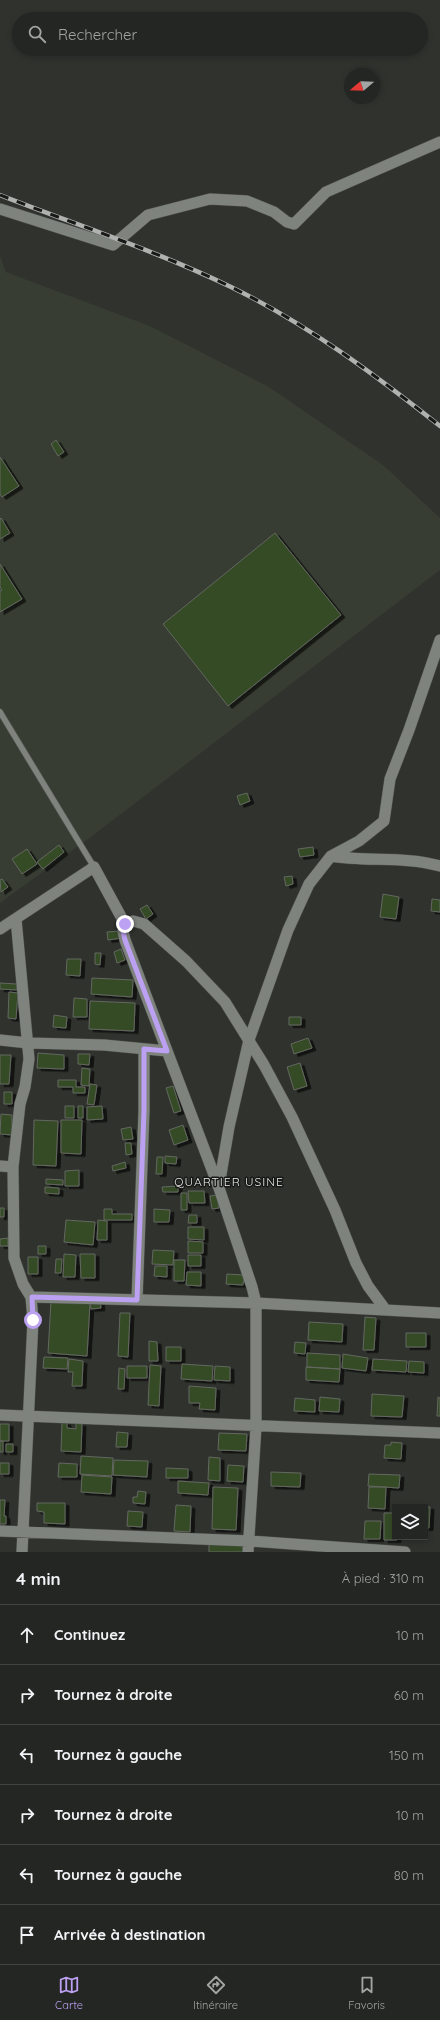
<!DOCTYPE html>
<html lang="fr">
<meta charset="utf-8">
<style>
:root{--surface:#232622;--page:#2b2e2a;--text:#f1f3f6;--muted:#a3a5a5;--line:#404340;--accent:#bca0f2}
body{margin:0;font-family:Quicksand,sans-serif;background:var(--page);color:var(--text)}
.controls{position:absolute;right:12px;bottom:12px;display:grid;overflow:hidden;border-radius:0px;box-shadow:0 2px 6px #0003}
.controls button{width:36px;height:36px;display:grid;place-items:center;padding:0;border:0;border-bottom:1px solid var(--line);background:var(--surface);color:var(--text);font:20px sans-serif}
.compass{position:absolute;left:344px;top:68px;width:36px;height:36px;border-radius:50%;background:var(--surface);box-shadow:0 2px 6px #0003;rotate:251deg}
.stop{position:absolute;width:12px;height:12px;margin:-9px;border:3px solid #bca0f2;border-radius:50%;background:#fff}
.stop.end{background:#bca0f2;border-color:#fff;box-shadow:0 1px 4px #0008}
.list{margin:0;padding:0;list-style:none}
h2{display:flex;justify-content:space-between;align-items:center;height:52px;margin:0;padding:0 16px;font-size:17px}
h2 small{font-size:13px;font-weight:400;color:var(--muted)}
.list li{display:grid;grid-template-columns:26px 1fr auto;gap:12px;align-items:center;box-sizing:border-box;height:60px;padding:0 16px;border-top:1px solid var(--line)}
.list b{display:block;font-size:15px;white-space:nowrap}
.list em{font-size:13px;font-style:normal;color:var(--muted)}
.icon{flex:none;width:22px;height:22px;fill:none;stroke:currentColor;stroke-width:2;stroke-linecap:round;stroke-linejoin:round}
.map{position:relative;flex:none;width:440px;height:1552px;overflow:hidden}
.search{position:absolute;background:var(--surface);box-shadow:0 2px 6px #0003;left:12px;right:12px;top:12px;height:44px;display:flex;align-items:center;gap:10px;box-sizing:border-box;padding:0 14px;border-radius:22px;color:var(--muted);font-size:15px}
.sheet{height:412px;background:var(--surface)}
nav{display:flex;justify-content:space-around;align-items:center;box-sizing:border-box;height:56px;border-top:1px solid var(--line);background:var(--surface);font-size:11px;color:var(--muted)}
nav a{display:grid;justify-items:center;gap:2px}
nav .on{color:var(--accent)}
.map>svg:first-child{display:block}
.built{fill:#373d32}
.building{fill:#364c25;stroke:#636761;filter:url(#shadow)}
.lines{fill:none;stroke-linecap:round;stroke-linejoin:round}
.service-casing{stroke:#4d504c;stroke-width:7}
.minor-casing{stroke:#4d504c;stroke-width:12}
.service{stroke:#7f837d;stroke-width:5.5}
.minor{stroke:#7f837d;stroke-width:11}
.rail-casing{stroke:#b0b2af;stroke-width:4.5}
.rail{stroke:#181917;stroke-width:3;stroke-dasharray:9;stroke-linecap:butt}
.route{stroke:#bca0f2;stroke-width:5}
.labels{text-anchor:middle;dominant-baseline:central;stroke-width:3;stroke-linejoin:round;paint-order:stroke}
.neighbourhood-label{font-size:12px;letter-spacing:1px;fill:#e7e9e6;stroke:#181917}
</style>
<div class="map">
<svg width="440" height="1552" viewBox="0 0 440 1552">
<defs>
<filter id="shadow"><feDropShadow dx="4" dy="2.5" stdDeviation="0" flood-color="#0009"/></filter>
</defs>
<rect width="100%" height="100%" fill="#2f322d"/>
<path class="built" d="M0 256 6 272 150 326 269 387 383 465 440 518V570L87 840 0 903Z"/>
<path class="building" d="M56 440 64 452 58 456 51 444Z
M0 457 19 486 2 497 0 494Z
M1 518 10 533 0 539V519Z
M275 533 341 615 228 706 163 624Z
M0 564 22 599 0 612V591L2 590 0 587Z
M247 793 250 801 240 805 237 796Z
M59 845 64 852 43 869 37 862Z
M313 847 314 855 300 857 298 849Z
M27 849 37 864 22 874 12 859Z
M292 876 293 884 286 886 284 877Z
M2 879 8 887 1 892 0 880Z
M383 894 399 897 396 919 380 917Z
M432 899 440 900V912L431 911Z
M147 905 153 914 146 919 140 909Z
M121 931 122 938 108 940 107 932Z
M121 949 125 960 117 963 114 952Z
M95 953H101L100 965 95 964Z
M67 959H81L80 976 66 975Z
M92 978 133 980 132 997 91 994Z
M0 983 17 984V990L0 989Z
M9 992 18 993 16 1019 8 1018Z
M74 998 87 999V1017H73Z
M90 1001 135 1003 134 1031 89 1029Z
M54 1015 67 1017 66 1028 53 1027Z
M289 1017H301V1025H289Z
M308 1038 312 1048 294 1054 291 1044Z
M38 1053 64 1055V1069L37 1068Z
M78 1054H90L89 1065 78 1064Z
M0 1055H11L9 1084H0Z
M300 1063 307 1086 294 1090 287 1067Z
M82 1068 90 1069 89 1086 81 1085Z
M58 1080H76V1087H85V1093H73V1087H58Z
M90 1084 97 1085 94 1105 87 1104Z
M173 1086 181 1111 174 1113 166 1088Z
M4 1092H12V1104H4Z
M65 1106H74V1118H65Z
M78 1106H83V1118H78Z
M102 1106 103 1119 87 1120V1107Z
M1 1114 12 1115V1135L0 1134Z
M34 1120 58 1121 56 1166 33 1165Z
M61 1120H82L81 1154 61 1153Z
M183 1125 188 1140 174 1145 169 1130Z
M131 1127 133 1139 123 1140 121 1129Z
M125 1143H131L132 1154 126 1155Z
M165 1156 177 1157 176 1164 165 1163Z
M157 1157H163L162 1174H156Z
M125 1162 126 1168 113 1171 112 1166Z
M79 1170V1186H65V1171Z
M46 1179 63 1180V1185L46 1184Z
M178 1186V1192H163L162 1187Z
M45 1187 59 1188V1194L45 1193Z
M188 1191H204L205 1203H189Z
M181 1193H187V1210H181Z
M217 1195 219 1208 212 1209 210 1196Z
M0 1208H4V1217H0Z
M104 1209H112V1214H132V1220H104Z
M154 1209 170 1210 169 1222H154Z
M189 1215H197V1223H188Z
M66 1220 95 1222 93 1245 64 1242Z
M98 1220 107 1221V1240H97Z
M188 1227H204V1240L188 1239Z
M8 1238V1246H0V1239Z
M188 1241 203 1242V1253H188Z
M38 1246H46V1254H38Z
M153 1250 174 1251 173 1265 152 1264Z
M64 1254 76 1255 75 1277H63Z
M80 1254H95V1278H81Z
M188 1255H201V1266H188Z
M28 1257H38V1274H28Z
M56 1259H62L61 1273H55Z
M174 1260H185L184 1281H174Z
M155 1266H167V1277L154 1276Z
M187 1272H201V1286L186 1285Z
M227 1274 244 1275 243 1285 226 1284Z
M51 1301 90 1303 87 1356 48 1353Z
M90 1301H100L101 1308 91 1309Z
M120 1313H130L128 1357 118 1356Z
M365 1317 376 1318 374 1350H363Z
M309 1322 343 1324 342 1342 308 1340Z
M406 1333H426V1347H406Z
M149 1341 157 1342 158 1361H149Z
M295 1342 306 1343 305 1354 294 1353Z
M166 1347H181V1361H166Z
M307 1353 340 1355V1369L307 1367Z
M343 1354 368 1358 366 1371 342 1368Z
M44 1357 68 1358 67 1369 43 1368Z
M69 1359 83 1361 82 1386H72L73 1372H68Z
M373 1359 407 1361 406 1372 372 1370Z
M409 1361 424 1362V1373L408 1372Z
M182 1364 213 1366 212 1381 181 1379Z
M150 1365 161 1366 159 1406 148 1405Z
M127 1366H147V1378H127Z
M215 1366 230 1367V1381L214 1380Z
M306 1367 340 1369 339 1382 306 1380Z
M119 1368 125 1369 124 1389H118Z
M189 1386 216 1388 215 1410 199 1409 200 1403H189Z
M372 1394 404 1396 402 1417 371 1416Z
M320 1397 340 1399 339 1412 319 1411Z
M438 1397 440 1398V1416H437Z
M295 1398 315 1400V1412L294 1411Z
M62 1422 67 1423V1428L76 1429V1423L82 1424 81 1452 61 1451Z
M0 1424H9V1441H0Z
M117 1432 128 1433 127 1447H116Z
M219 1433 247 1434 246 1451 218 1450Z
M0 1441H3V1452H0Z
M391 1442 402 1443 401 1459 384 1458 385 1445H391Z
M6 1444H13V1452H6Z
M81 1456 113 1458 112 1476 80 1474Z
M209 1457 220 1458V1481L208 1480Z
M114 1460 148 1461 147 1477 113 1475Z
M0 1463H9V1474H0Z
M59 1463 77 1464V1477H58Z
M228 1465 244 1466 243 1482 227 1481Z
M166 1468 188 1469V1478H166Z
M271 1472 301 1473 300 1487 271 1486Z
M369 1474 400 1475 399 1488 368 1486Z
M82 1475 112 1477 111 1494 81 1492Z
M178 1481 209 1483 208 1495 178 1493Z
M213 1487 238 1488 236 1530 212 1529Z
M369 1487H386L385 1509 368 1508Z
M138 1491 146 1492 145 1504 133 1503V1497H137Z
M0 1500H5L4 1516H6V1524H0Z
M37 1503H65V1524L44 1523V1512L37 1511Z
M176 1505 191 1506 190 1532 174 1531Z
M403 1505 430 1507 429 1528H425V1507H403Z
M128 1511 143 1512 142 1527 127 1526Z
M384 1513H395V1537H397V1540H384Z
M365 1521H381L380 1539H364Z
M209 1544 243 1545V1552H209Z"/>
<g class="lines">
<g class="service-casing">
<path id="service" d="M0 712 94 867"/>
</g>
<g class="minor-casing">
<path id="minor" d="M0 209 113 245 148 215 210 199 247 201 274 212 287 222 294 224 326 192 440 142
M331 856C367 862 405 856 440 866
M16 919 29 1059 25 1087 20 1104 13 1167 14 1258 23 1284 31 1297 33 1320 22 1552
M125 924 133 921 144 924 186 961 225 1002 264 1065 292 1117 335 1210 356 1263 368 1286 385 1309
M0 929 94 867 125 924 123 931 125 940 219 1188 252 1287 256 1303V1427L248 1552
M0 1040 28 1043 104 1045 167 1051
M0 1166 13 1167
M219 1186 229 1127 249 1040 288 930 309 884 331 856 359 841 384 821 390 779 409 730 440 640
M31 1297 256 1303 440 1313
M137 1300 144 1111V1049
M0 1415 440 1433
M0 1531 249 1541 405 1552"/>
</g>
<use href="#service" class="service"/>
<use href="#minor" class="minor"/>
<g class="rail-casing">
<path id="rail" d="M0 195C77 225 157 251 231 287 307 324 374 374 440 426"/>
</g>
<use href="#rail" class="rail"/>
</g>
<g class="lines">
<path class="route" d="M33 1320 32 1297 137 1300 144 1111V1049L167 1051 125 940 123 931 125 924"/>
</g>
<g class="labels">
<g class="neighbourhood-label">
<text x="229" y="1181">QUARTIER USINE</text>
</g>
</g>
</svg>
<div class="controls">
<button><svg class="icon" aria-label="layers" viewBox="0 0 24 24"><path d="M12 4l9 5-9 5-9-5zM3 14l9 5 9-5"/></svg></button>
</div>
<svg class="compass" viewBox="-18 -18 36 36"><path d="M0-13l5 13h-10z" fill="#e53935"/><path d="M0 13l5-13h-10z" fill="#a3a5a5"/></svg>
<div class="stop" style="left:33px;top:1320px"></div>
<div class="stop end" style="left:125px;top:924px"></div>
<div class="search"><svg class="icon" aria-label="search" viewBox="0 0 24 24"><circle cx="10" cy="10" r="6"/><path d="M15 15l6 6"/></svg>Rechercher</div>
</div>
<section class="sheet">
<h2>4 min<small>À pied · 310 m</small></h2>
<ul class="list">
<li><svg class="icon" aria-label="ahead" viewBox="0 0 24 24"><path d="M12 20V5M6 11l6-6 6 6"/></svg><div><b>Continuez</b></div><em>10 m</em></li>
<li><svg class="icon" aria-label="right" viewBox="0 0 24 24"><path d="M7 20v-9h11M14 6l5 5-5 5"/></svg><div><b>Tournez à droite</b></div><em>60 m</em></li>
<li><svg class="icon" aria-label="left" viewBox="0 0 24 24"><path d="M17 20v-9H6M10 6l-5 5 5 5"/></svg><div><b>Tournez à gauche</b></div><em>150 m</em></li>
<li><svg class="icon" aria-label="right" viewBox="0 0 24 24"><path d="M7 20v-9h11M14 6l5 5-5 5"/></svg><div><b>Tournez à droite</b></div><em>10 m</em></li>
<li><svg class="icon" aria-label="left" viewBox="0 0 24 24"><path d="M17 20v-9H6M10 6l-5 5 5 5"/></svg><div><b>Tournez à gauche</b></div><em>80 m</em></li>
<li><svg class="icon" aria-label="arrive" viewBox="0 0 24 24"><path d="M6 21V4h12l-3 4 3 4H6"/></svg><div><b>Arrivée à destination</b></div></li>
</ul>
</section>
<nav>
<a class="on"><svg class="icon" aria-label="map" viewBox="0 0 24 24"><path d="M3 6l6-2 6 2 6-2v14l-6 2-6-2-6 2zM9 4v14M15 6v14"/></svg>Carte</a>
<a><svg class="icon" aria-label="directions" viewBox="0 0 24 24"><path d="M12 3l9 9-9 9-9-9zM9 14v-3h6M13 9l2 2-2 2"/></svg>Itinéraire</a>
<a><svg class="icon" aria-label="saved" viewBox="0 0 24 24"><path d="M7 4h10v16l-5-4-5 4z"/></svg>Favoris</a>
</nav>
